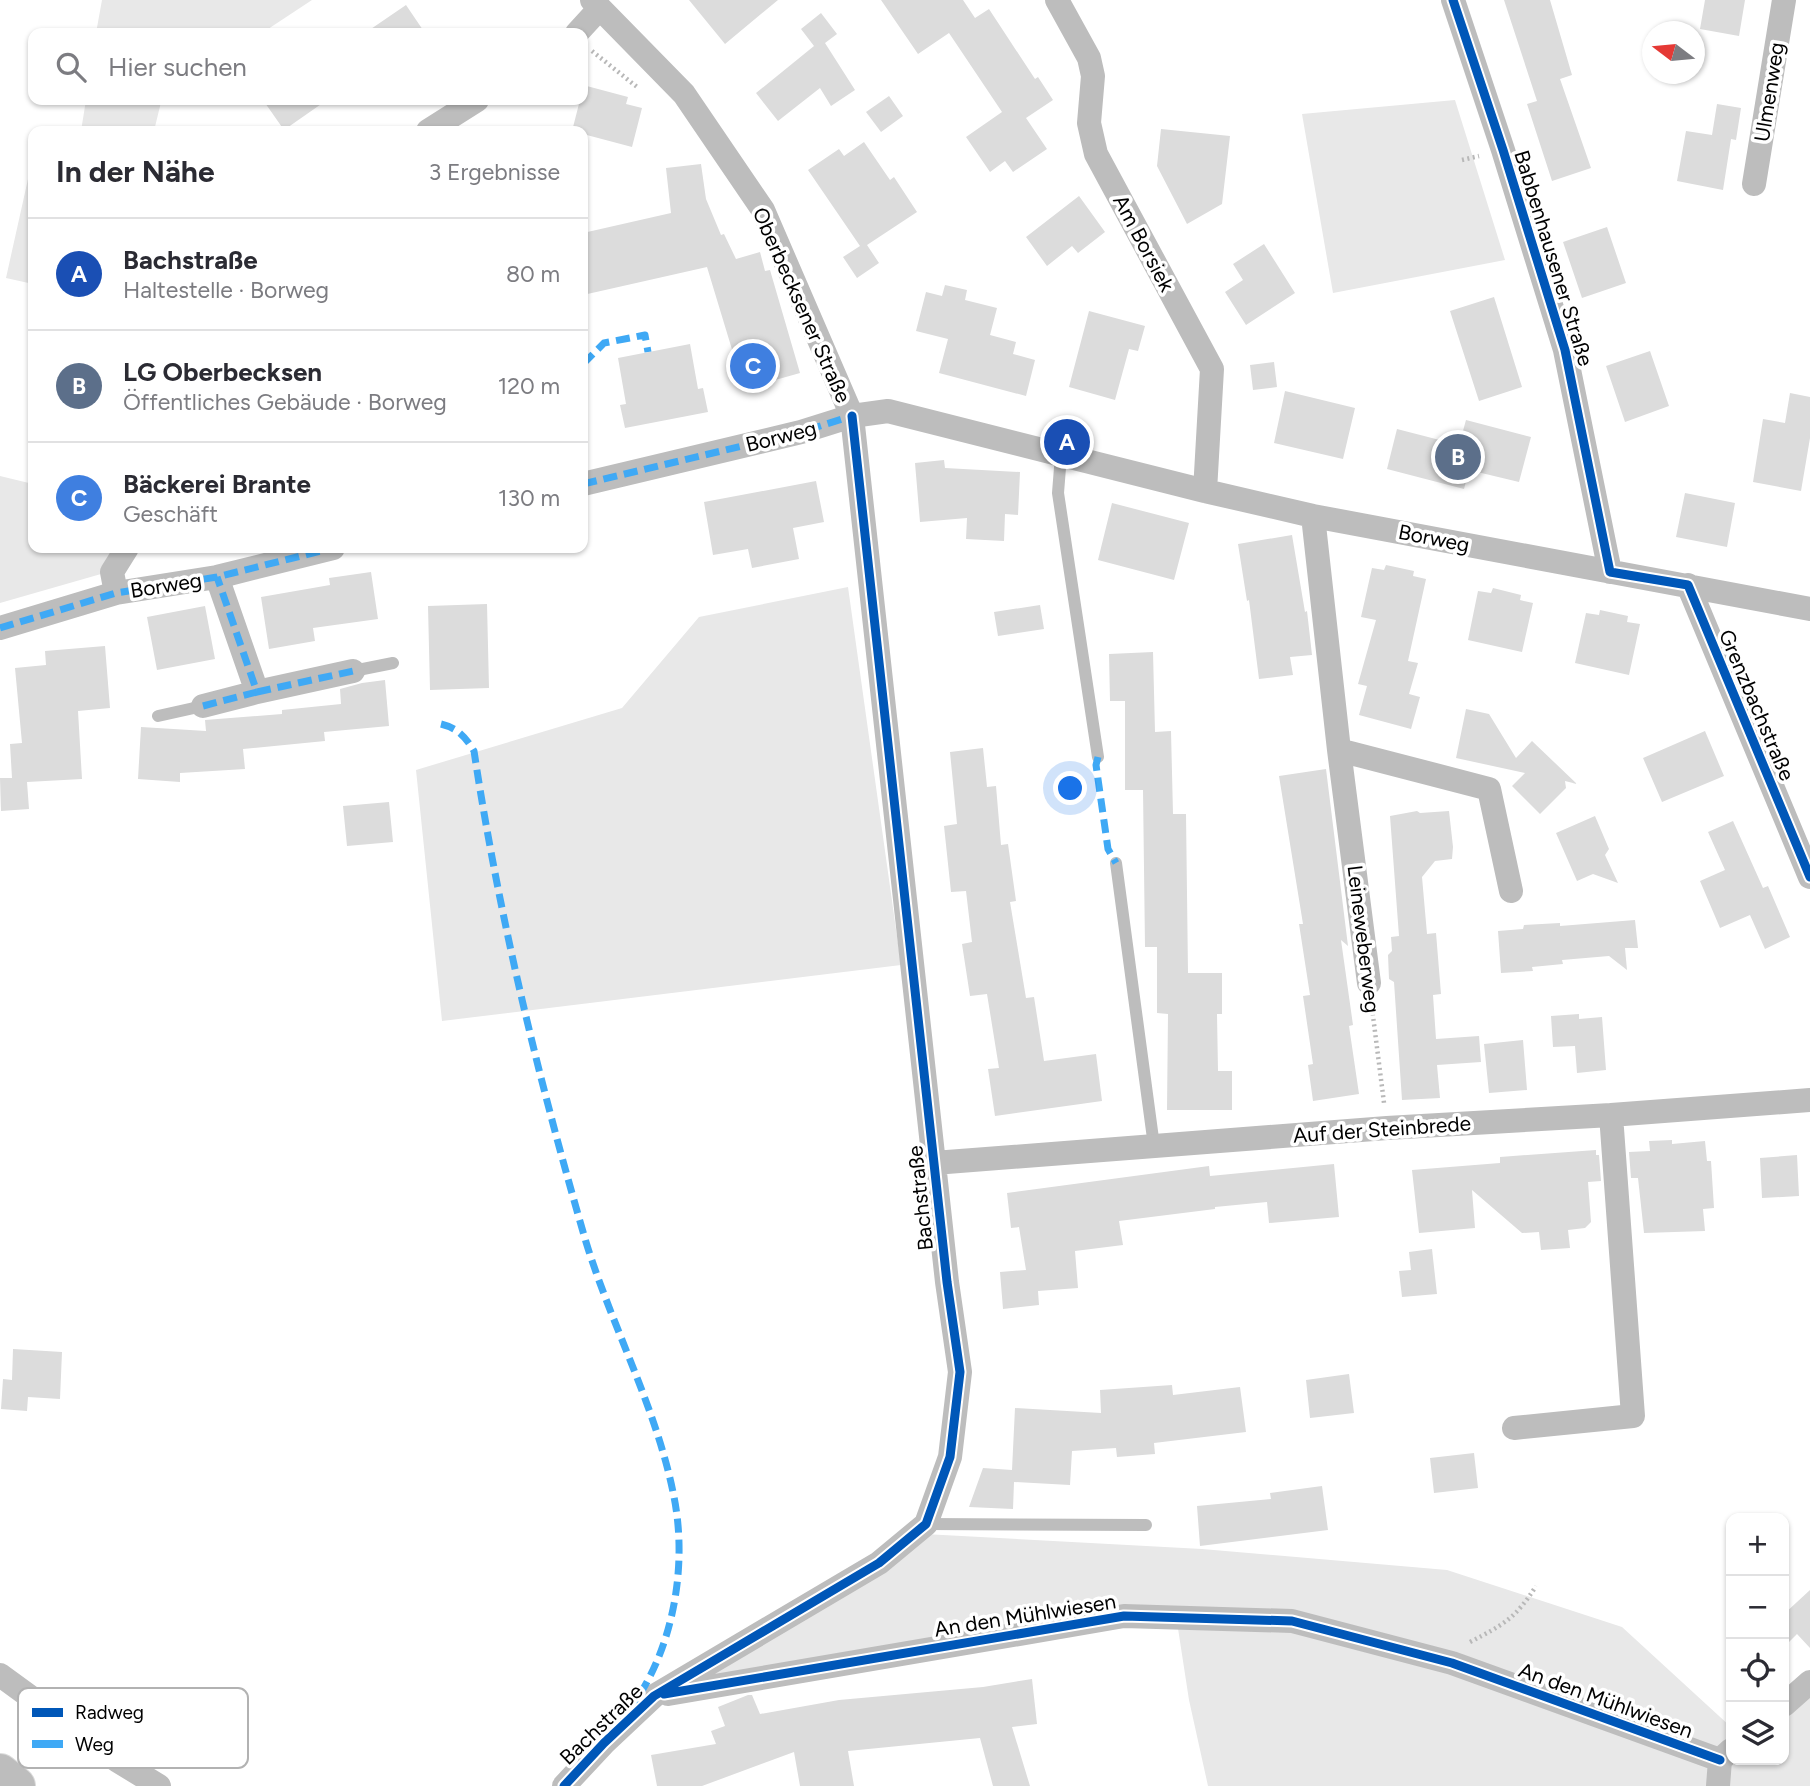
<!DOCTYPE html>
<html lang="de">
<meta charset="utf-8">
<style>
:root{--surface:#fff;--page:#f2f2f3;--text:#2b2b33;--muted:#7c7c81;--line:#e1e1e2;--accent:#1a73e8}
body{margin:0;font-family:Figtree,sans-serif;background:var(--page);color:var(--text)}
.controls{position:absolute;right:21px;bottom:21px;display:grid;overflow:hidden;border-radius:14px;box-shadow:0 2px 5px #0004}
.controls button{width:63px;height:63px;display:grid;place-items:center;padding:0;border:0;border-bottom:2px solid var(--line);background:var(--surface);color:var(--text);font:35px sans-serif}
.compass{position:absolute;left:1642px;top:21px;width:63px;height:63px;border-radius:50%;background:var(--surface);box-shadow:0 2px 5px #0004;rotate:286deg}
.you{position:absolute;left:1071px;top:789px;width:24px;height:24px;margin:-18px;border:5px solid #fff;border-radius:50%;background:#1a73e8;box-shadow:0 0 0 10px #1a73e833}
.badge{display:grid;place-items:center;width:46px;height:46px;border-radius:50%;background:var(--accent);color:#fff;font-size:23px;font-weight:700}
.pin{position:absolute;translate:-50% -50%;border:4px solid #fff;box-shadow:0 2px 7px #0006}
.list{margin:0;padding:0;list-style:none}
h2{display:flex;justify-content:space-between;align-items:center;height:91px;margin:0;padding:0 28px;font-size:30px}
h2 small{font-size:23px;font-weight:400;color:var(--muted)}
.list li{display:grid;grid-template-columns:46px 1fr auto;gap:21px;align-items:center;box-sizing:border-box;height:112px;padding:0 28px;border-top:2px solid var(--line)}
.list b{display:block;font-size:26px;white-space:nowrap}
.list p{margin:0;font-size:23px;white-space:nowrap;color:var(--muted)}
.list em{font-size:23px;font-style:normal;color:var(--muted)}
.icon{flex:none;width:38px;height:38px;fill:none;stroke:currentColor;stroke-width:2;stroke-linecap:round;stroke-linejoin:round}
.map{position:relative;flex:none;width:1810px;height:1786px;overflow:hidden}
.search{position:absolute;background:var(--surface);box-shadow:0 2px 5px #0004;left:28px;top:28px;width:560px;height:77px;display:flex;align-items:center;gap:18px;box-sizing:border-box;padding:0 24px;border-radius:14px;color:var(--muted);font-size:26px}
.panel{position:absolute;background:var(--surface);box-shadow:0 2px 5px #0004;left:28px;top:126px;width:560px;height:427px;border-radius:14px}
.map>svg:first-child{display:block}
.green{fill:#e8e8e8}
.building{fill:#dcdcdc}
.lines{fill:none;stroke-linecap:round;stroke-linejoin:round}
.highway-casing{stroke:#dbdbdb;stroke-width:40}
.path{stroke:#b8b8b8;stroke-width:4.5;stroke-dasharray:2 3.5;stroke-linecap:butt}
.lane{stroke:#bdbdbd;stroke-width:12}
.street{stroke:#bdbdbd;stroke-width:24}
.highway{stroke:#bdbdbd;stroke-width:38}
.quiet{stroke:#3fa9f5;stroke-width:7;stroke-dasharray:14 7;stroke-linecap:butt}
.cycleway-casing{stroke:#fff;stroke-width:13}
.cycleway{stroke:#0057b8;stroke-width:9}
.labels{text-anchor:middle;dominant-baseline:central;stroke-width:7;stroke-linejoin:round;paint-order:stroke}
.street-label{font-size:21px;fill:#000;stroke:#fff}
.key{fill:#fff;stroke:#b2b2b2;stroke-width:2}
.key-label{font-size:19px;fill:#000}
</style>
<div class="map">
<svg width="1810" height="1786" viewBox="0 0 1810 1786">
<rect width="100%" height="100%" fill="#fff"/>
<path class="green" d="M102 0H312L262 33H96Z
M86 100H164L161 102 154 131H81Z
M1455 100 1505 260 1333 293 1302 114Z
M32 161H33V284L6 278Z
M0 476 33 484V548H114L101 574 0 603Z
M848 587 901 965 442 1021 416 770 622 708 699 617Z
M924 1534 1202 1549 1447 1570 1622 1627 1731 1727V1760H1784V1713L1810 1692V1786H1208L1189 1700 1175 1609 677 1684Z"/>
<path class="building" d="M689 0H778L725 44Z
M881 0H963L975 18 989 9 1035 79 1038 77 1053 100 1026 118 1047 149 1013 172 1005 161 990 172 966 137 1002 112 949 33 918 54Z
M1504 0H1550L1572 75 1560 79 1591 168 1552 181 1527 104 1537 101Z
M1705 0H1745L1739 36 1700 29Z
M406 5 425 33H365Z
M821 13 837 34 825 43 855 90 831 106 820 88 778 121 756 93 814 46 801 29Z
M583 85 628 97 626 104 642 108 632 147 583 134V131H572L580 100H583Z
M889 96 903 116 881 132 866 112Z
M263 100H327L284 130Z
M1717 104 1741 108 1736 140 1731 139 1723 190 1677 181 1686 131 1712 135Z
M1161 129 1230 136 1222 204 1187 224 1157 166Z
M864 142 890 180 894 177 917 212 867 245 879 263 857 278 843 257 860 246 808 170 839 149 844 156Z
M701 164 706 199 721 235 724 234 736 259 760 252 765 271 770 270 800 373 744 389 707 267 583 295V233L671 213 666 168Z
M1079 196 1105 232 1078 253 1072 246 1047 266 1026 237Z
M1607 227 1626 283 1582 298 1563 242Z
M1264 244 1295 293 1246 325 1225 292 1243 280 1233 264Z
M945 285 967 290 965 300 997 308 990 335 1016 342 1013 354 1035 360 1026 396 939 373 948 339 916 331 926 292 942 296Z
M1494 297 1522 387 1479 401 1450 311Z
M1089 311 1145 326 1138 351 1129 349 1115 400 1069 387Z
M690 344 698 389 703 388 708 412 625 428 620 405 626 404 618 358Z
M1650 351 1669 406 1625 422 1606 366Z
M1274 362 1277 387 1253 390 1250 365Z
M1285 391 1355 408 1343 459 1274 443Z
M1790 393 1810 397V438L1801 491 1753 482 1763 419 1785 423Z
M1466 420 1531 437 1519 482 1469 470 1464 489 1387 469 1397 429 1459 445Z
M944 460 945 468 1020 472 1018 515 1005 514 1004 541 966 539 967 518 920 522 915 463Z
M816 481 824 522 793 528 799 559 752 568 748 549 713 555 704 502Z
M1685 493 1735 503 1727 547 1676 537Z
M1112 503 1189 523 1174 580 1098 560Z
M1292 535 1305 612 1307 611 1312 655 1290 657 1293 675 1259 679 1249 600 1247 601 1238 544Z
M1386 565 1414 571 1413 576 1426 579 1408 661 1418 663 1409 694 1420 697 1411 729 1359 715 1367 686 1358 684 1376 620 1361 617 1372 568 1384 570Z
M371 572 378 619 313 628 315 641 269 649 261 597 330 585 329 578Z
M1493 588 1521 595 1520 600 1533 603 1522 652 1468 640 1478 591 1491 593Z
M487 604 489 688 430 690 428 606Z
M1040 605 1044 629 998 636 994 612Z
M205 606 215 659 157 670 147 617Z
M1600 610 1628 616 1627 622 1640 624 1629 675 1575 663 1586 613 1599 615Z
M105 646 110 708 78 711 82 779 27 782 29 809 1 811 0 778H12L10 744 22 743 15 668 46 665 45 651Z
M1153 652 1155 732 1171 731 1173 814H1186L1188 973H1222V1014H1217L1218 1071H1232V1110H1167L1168 1014 1157 1013V947H1145L1143 790H1125V701H1110L1109 654Z
M385 680 389 726 324 732 325 741 243 749 245 769 180 773V782L138 779 141 727 206 731 205 720 282 714V710L341 704 340 689 362 683Z
M1466 709 1489 714 1516 758 1532 741 1577 784 1565 781 1566 788 1540 814 1512 786 1525 773 1456 758Z
M1705 731 1724 776 1662 802 1643 758Z
M983 748 987 787 996 786 1001 845 1008 844 1016 901 1010 902 1026 998 1034 997 1044 1061 1096 1054 1102 1101 995 1116 988 1069 999 1068 987 994 970 996 962 944 972 942 966 891 951 892 944 826 957 824 950 752Z
M1326 769 1348 946 1341 940 1353 1025 1349 1026 1359 1094 1313 1101 1308 1065 1313 1064 1303 996 1310 995 1299 924H1303L1279 776Z
M389 802 393 842 347 846 343 806Z
M1417 811 1420 813 1449 811 1453 847 1452 859 1435 861 1422 877 1427 934 1436 933 1441 994 1433 995 1436 1039 1479 1036 1481 1062 1437 1065 1440 1098 1402 1100 1394 982 1389 979 1388 955 1392 951 1391 937 1399 936 1390 816Z
M1595 816 1609 849 1605 855 1618 883 1593 874 1577 881 1556 833Z
M1733 821 1763 888 1768 886 1790 937 1765 949 1750 915 1720 928 1700 881 1725 870 1708 832Z
M1635 920 1638 948H1625L1627 970 1609 956 1562 960 1563 964 1532 967 1533 971 1501 973 1498 931 1523 929 1524 925 1560 923V926Z
M1579 1014V1019L1602 1017 1606 1070 1577 1073 1575 1046 1553 1047 1551 1016Z
M1523 1040 1527 1090 1489 1093 1484 1044Z
M1672 1140V1144L1705 1141 1707 1161H1711L1714 1208 1703 1209 1705 1231 1644 1233 1638 1178H1631L1629 1152 1650 1151 1649 1141Z
M1596 1150V1155H1599L1601 1181 1588 1182 1591 1222 1585 1228 1568 1230 1570 1248 1541 1250 1539 1232 1522 1233 1472 1190 1475 1228 1419 1233 1412 1170 1500 1163V1157Z
M1797 1155 1799 1196 1762 1198 1760 1158Z
M1334 1164 1339 1217 1269 1223 1267 1202 1215 1207V1209L1119 1221 1123 1245 1075 1251 1078 1288 1038 1291 1039 1305 1003 1309 1000 1272 1026 1270 1019 1227 1011 1228 1007 1193 1209 1166 1210 1176Z
M1432 1249 1437 1294 1402 1297 1399 1271 1411 1270 1409 1252Z
M13 1349 62 1352 60 1399 28 1397 27 1411 1 1409 3 1379 12 1380Z
M1349 1374 1354 1413 1310 1418 1306 1380Z
M1172 1385 1173 1395 1240 1387 1246 1432 1154 1443 1155 1454 1117 1457 1116 1448 1072 1451 1070 1485 1014 1482 1013 1509 969 1507 983 1468 1012 1470 1015 1408 1101 1413 1100 1390Z
M1474 1453 1478 1488 1434 1493 1430 1458Z
M1322 1486 1328 1530 1200 1546 1197 1506 1271 1499 1270 1493Z
M1810 1590V1648L1797 1634 1784 1647V1614Z
M1032 1679 1037 1724 1012 1727 1030 1786H993L980 1738 848 1751 854 1786H800L794 1752 702 1786H657L651 1755 716 1744 711 1731 725 1726 718 1707 748 1695H752L760 1714 839 1700 983 1687Z"/>
<g class="lines">
<g class="highway-casing">
<path id="highway" d="M0 1773 16 1786"/>
</g>
<path class="path" d="M592 51 637 87
M1462 160 1479 156
M1372 1008 1384 1103
M1470 1642C1503 1625 1516 1618 1536 1586"/>
<path class="lane" d="M1061 455 1058 493 1098 757
M353 671 393 663
M158 716 203 706
M1116 863 1154 1146
M926 1524 1146 1525"/>
<path class="street" d="M1057 0 1089 58 1093 76 1089 123 1096 154 1212 369 1205 491
M1453 0 1503 150 1565 350 1610 572
M577 33 600 8
M428 131 477 100
M1754 184 1784 0
M583 484 801 432 852 416 888 411 1205 491 1313 516 1810 609
M1313 516 1339 750 1369 983
M1688 585 1810 877
M116 593 112 572 127 548
M0 628 116 593 217 577 333 548
M257 692 353 671
M203 706 257 692 217 577
M1339 750 1489 789 1511 891
M934 1163 1387 1128 1611 1115 1810 1100
M1514 1428 1633 1416 1611 1115
M0 1675 118 1761 159 1786
M668 1694 1124 1616 1292 1621 1452 1663 1720 1760
M1784 1705 1810 1682
M564 1786 604 1743 654 1696 879 1563 926 1524 950 1457 960 1372 947 1282 852 416 763 210 684 94 592 0
M1718 1786 1720 1760 1731 1750"/>
<use href="#highway" class="highway"/>
<path class="quiet" d="M583 364 604 343 645 335 648 352
M583 484 801 432 852 416
M0 628 116 593 217 577 333 548
M257 692 353 671
M203 706 257 692 217 577
M441 724C457 728 465 736 474 751 499 917 539 1081 586 1242 612 1327 657 1409 674 1497 688 1567 673 1652 629 1710
M1098 757 1096 765 1108 849 1116 863"/>
<g class="cycleway-casing">
<path id="cycleway" d="M1453 0 1503 150 1565 350 1610 572 1688 585 1810 877
M664 1694 1124 1616 1292 1621 1452 1663 1720 1760
M564 1786 604 1743 654 1696 879 1563 926 1524 950 1457 960 1372 947 1282 852 416"/>
</g>
<use href="#cycleway" class="cycleway"/>
</g>
<g class="labels">
<g class="street-label">
<text transform="translate(1769 92) rotate(-81)">Ulmenweg</text>
<text transform="translate(1144 243) rotate(62)">Am Borsiek</text>
<text transform="translate(1554 258) rotate(73)">Babbenhausener Straße</text>
<text transform="translate(802 305) rotate(66)">Oberbecksener Straße</text>
<text transform="translate(781 436) rotate(-14)">Borweg</text>
<text transform="translate(1434 538) rotate(11)">Borweg</text>
<text transform="translate(166 585) rotate(-9)">Borweg</text>
<text transform="translate(1757 705) rotate(67)">Grenzbachstraße</text>
<text transform="translate(1364 939) rotate(83)">Leineweberweg</text>
<text transform="translate(1382 1129) rotate(-4)">Auf der Steinbrede</text>
<text transform="translate(920 1198) rotate(-96)">Bachstraße</text>
<text transform="translate(1025 1615) rotate(-9)">An den Mühlwiesen</text>
<text transform="translate(1606 1700) rotate(20)">An den Mühlwiesen</text>
<text transform="translate(601 1724) rotate(-44)">Bachstraße</text>
</g>
</g>
<rect x="18" y="1688" width="230" height="80" rx="10" class="key"/>
<rect x="32" y="1708" width="31" height="9" fill="#0057b8"/>
<rect x="32" y="1740" width="31" height="8" fill="#3fa9f5"/>
<g class="key-label">
<text x="75" y="1719">Radweg</text>
<text x="75" y="1751">Weg</text>
</g>
</svg>
<div class="controls">
<button>+</button>
<button>−</button>
<button><svg class="icon" aria-label="locate" viewBox="0 0 24 24"><circle cx="12" cy="12" r="6"/><path d="M12 2v4M12 18v4M2 12h4M18 12h4"/></svg></button>
<button><svg class="icon" aria-label="layers" viewBox="0 0 24 24"><path d="M12 4l9 5-9 5-9-5zM3 14l9 5 9-5"/></svg></button>
</div>
<svg class="compass" viewBox="-18 -18 36 36"><path d="M0-13l5 13h-10z" fill="#e53935"/><path d="M0 13l5-13h-10z" fill="#7c7c81"/></svg>
<div class="you"></div>
<div class="pin badge" style="left:1067px;top:442px;background:#1a4fb4">A</div>
<div class="pin badge" style="left:1458px;top:457px;background:#5c6f8a">B</div>
<div class="pin badge" style="left:753px;top:366px;background:#3f7fe0">C</div>
<div class="search"><svg class="icon" aria-label="search" viewBox="0 0 24 24"><circle cx="10" cy="10" r="6"/><path d="M15 15l6 6"/></svg>Hier suchen</div>
<section class="panel">
<h2>In der Nähe<small>3 Ergebnisse</small></h2>
<ul class="list">
<li><span class="badge" style="background:#1a4fb4">A</span><div><b>Bachstraße</b><p>Haltestelle · Borweg</p></div><em>80 m</em></li>
<li><span class="badge" style="background:#5c6f8a">B</span><div><b>LG Oberbecksen</b><p>Öffentliches Gebäude · Borweg</p></div><em>120 m</em></li>
<li><span class="badge" style="background:#3f7fe0">C</span><div><b>Bäckerei Brante</b><p>Geschäft</p></div><em>130 m</em></li>
</ul>
</section>
</div>
